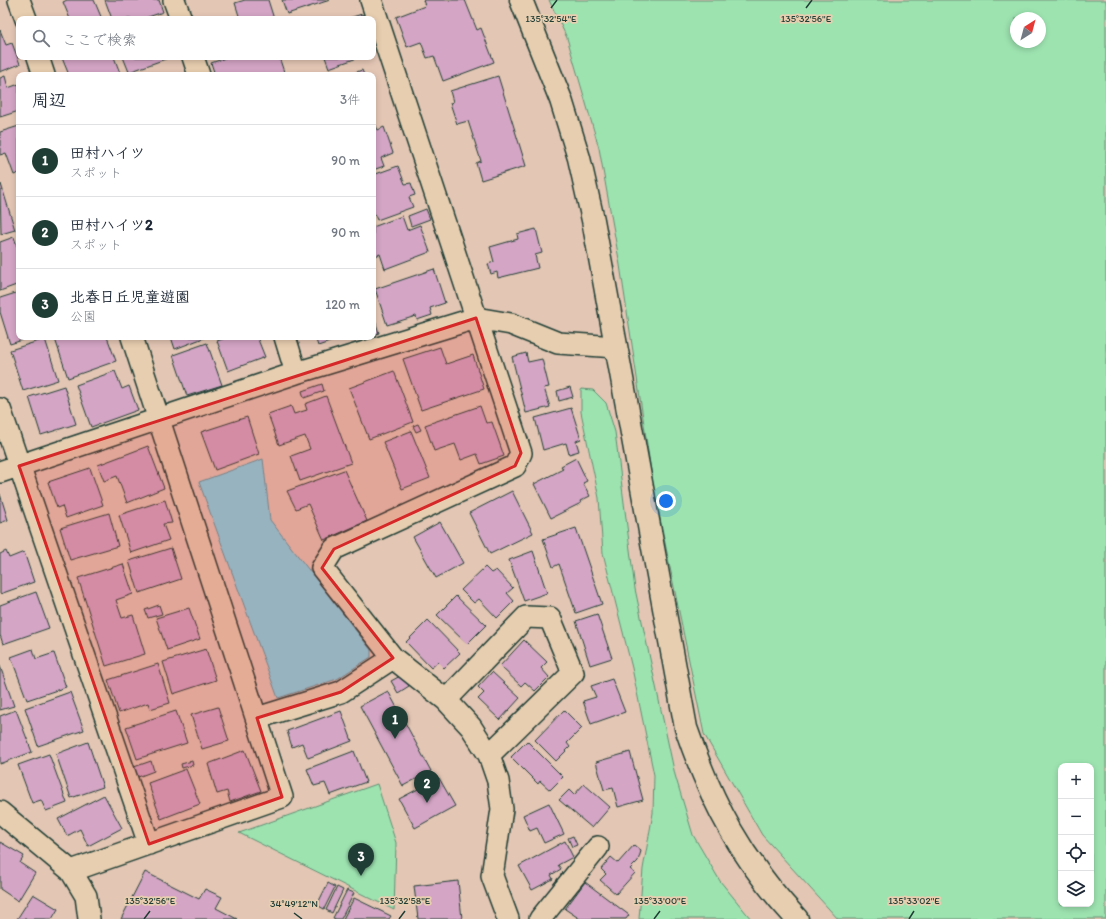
<!DOCTYPE html>
<html lang="ja">
<meta charset="utf-8">
<style>
:root{--surface:#fff;--page:#f2f2f3;--text:#1f2937;--muted:#747a83;--line:#e0e1e3;--accent:#1f3d34}
body{margin:0;font-family:Itim,"Klee One",sans-serif;background:var(--page);color:var(--text)}
.controls{position:absolute;right:12px;bottom:12px;display:grid;overflow:hidden;border-radius:8px;box-shadow:0 2px 6px #0003}
.controls button{width:36px;height:36px;display:grid;place-items:center;padding:0;border:0;border-bottom:1px solid var(--line);background:var(--surface);color:var(--text);font:20px sans-serif}
.compass{position:absolute;left:1010px;top:12px;width:36px;height:36px;border-radius:50%;background:var(--surface);box-shadow:0 2px 6px #0003;rotate:36deg}
.you{position:absolute;left:666px;top:501px;width:14px;height:14px;margin:-10px;border:3px solid #fff;border-radius:50%;background:#1a73e8;box-shadow:0 0 0 6px #1a73e833}
.badge{display:grid;place-items:center;width:26px;height:26px;border-radius:50%;background:var(--accent);color:#fff;font-size:13px;font-weight:700}
.pin{position:absolute;translate:-50% -33px;filter:drop-shadow(0 1px 2px #0008)}
.pin::after{content:'';position:absolute;top:21px;width:14px;height:12px;background:inherit;clip-path:polygon(0 0,100% 0,50% 100%)}
.list{margin:0;padding:0;list-style:none}
h2{display:flex;justify-content:space-between;align-items:center;height:52px;margin:0;padding:0 16px;font-size:17px}
h2 small{font-size:13px;font-weight:400;color:var(--muted)}
.list li{display:grid;grid-template-columns:26px 1fr auto;gap:12px;align-items:center;box-sizing:border-box;height:72px;padding:0 16px;border-top:1px solid var(--line)}
.list b{display:block;font-size:15px;white-space:nowrap}
.list p{margin:0;font-size:13px;white-space:nowrap;color:var(--muted)}
.list em{font-size:13px;font-style:normal;color:var(--muted)}
.icon{flex:none;width:22px;height:22px;fill:none;stroke:currentColor;stroke-width:2;stroke-linecap:round;stroke-linejoin:round}
.map{position:relative;flex:none;width:1106px;height:919px;overflow:hidden}
.search{position:absolute;background:var(--surface);box-shadow:0 2px 6px #0003;left:16px;top:16px;width:360px;height:44px;display:flex;align-items:center;gap:10px;box-sizing:border-box;padding:0 14px;border-radius:8px;color:var(--muted);font-size:15px}
.panel{position:absolute;background:var(--surface);box-shadow:0 2px 6px #0003;left:16px;top:72px;width:360px;height:268px;border-radius:8px}
.map>svg:first-child{display:block}
.green{fill:#9de3b0;stroke:#5e9072;fill-rule:evenodd}
.water{fill:#88d6e6;stroke:#5e999f}
.building{fill:#d4a5c5;stroke:#1f3d34}
.lines{fill:none;stroke-linecap:round;stroke-linejoin:round}
.street-casing{stroke:#1f3d34;stroke-width:24}
.secondary-casing{stroke:#1f3d34;stroke-width:25}
.street{stroke:#e8ceb0;stroke-width:21}
.secondary{stroke:#e8ceb0;stroke-width:22}
.marked{fill:#d62828;fill-opacity:0.2;stroke:#d62828;stroke-width:3;stroke-linejoin:round}
.ticks{fill:none;stroke:#1f3d34;stroke-width:1.5}
.ticks-label{font-size:10px;text-anchor:middle;fill:#1f3d34;stroke:#e8ceb0;stroke-width:3.5;stroke-linejoin:round;paint-order:stroke}
</style>
<div class="map">
<svg width="1106" height="919" viewBox="0 0 1106 919">
<rect width="100%" height="100%" fill="#e4c6b4"/>
<filter id="ink" filterUnits="userSpaceOnUse"><feTurbulence type="fractalNoise" baseFrequency=".025" numOctaves="2"/><feDisplacementMap in="SourceGraphic" scale="8" xChannelSelector="R" yChannelSelector="G"/><feConvolveMatrix kernelMatrix="1 2 1 2 8 2 1 2 1" color-interpolation-filters="sRGB"/></filter>
<g filter="url(#ink)">
<path class="green" d="M549 0H1106V919H838L762 835 704 734 653 484 620 265 599 148 567 38ZM1016 18H1040V42H1016ZM1061 766H1091V904H1061Z
M581 389 593 390 606 403 615 432 635 589 675 775 693 835 720 881 751 919H639L643 869 653 813 654 775 632 668 603 553 599 498 581 412Z
M377 784 396 843 394 910 239 833Z"/>
<path class="water" d="M263 459 270 520 371 650V657L337 679 278 698 199 482Z"/>
<path class="building" d="M67 0H94L102 19H70L63 2Z
M105 0H159L163 12 142 19H112Z
M245 0H268L274 19H240L235 3Z
M282 0H330L287 14Z
M423 0H465L477 30 481 28 494 62 443 81 434 56 427 58 421 42 407 47 396 17 425 6Z
M362 14 364 19H346Z
M0 30 6 45 12 43 20 64 0 72Z
M64 57H114L120 73 114 75H69L62 58Z
M123 57H171L129 72Z
M228 57H279L285 75H215L211 63Z
M325 57H360L329 68Z
M362 70 364 75H348Z
M5 76 8 88 19 84V111L0 117V78Z
M498 76 526 166 481 180 476 163 481 161 468 121 457 124 450 103 453 102 450 91Z
M373 120 378 130 384 127 393 153 381 158 384 166 373 170Z
M19 126V173L14 175 6 153 0 155V132Z
M398 166 405 184 411 183 415 195 409 197 413 207 377 220 373 211V175Z
M1 184 15 230 1 234 0 185Z
M426 209 430 219 411 226 408 216Z
M402 216 407 230 420 225 430 252 385 269 380 254 373 257V227Z
M536 229 542 253 535 255 538 268 498 278 497 272 491 274 488 264 494 262 490 247 518 239 517 234Z
M14 237 19 252V284L0 291V242Z
M434 269 445 303 430 308 432 315 417 320 416 316 387 325 375 289Z
M19 292V337H32L10 344 0 312V298Z
M373 314 379 333 373 335Z
M60 337H107L116 361 68 378 55 339Z
M171 337H206L175 349Z
M228 337H257L265 357 228 371 217 341Z
M315 337H344L318 346Z
M45 339 58 380 23 391 10 350Z
M207 343 222 385 187 396 173 355Z
M440 347 446 364 473 355 484 389 421 410 403 359Z
M526 353 528 362 542 359 549 387 544 388 550 407 526 413 512 357Z
M115 371 122 389 129 386 138 410 91 427 76 385Z
M394 371 413 422 369 439 349 388Z
M322 384 324 391 304 398 302 391Z
M64 386 76 424 41 435 29 397Z
M570 387 573 397 559 401 557 391Z
M326 396 351 463 300 481 291 456 310 449 305 436 279 445 268 414 291 406 294 414 307 410 305 404Z
M480 406 486 423 492 422 504 456 481 464 477 454 461 460 455 444 434 451 425 425Z
M571 408 581 439 576 441 579 451 569 454 566 443 543 450 535 418Z
M247 417 259 454 215 470 201 432Z
M418 424 421 430 416 432 413 426Z
M411 431 430 478 402 489 383 442Z
M148 446 164 488 127 503 117 476 104 481 98 465Z
M576 458 587 481 583 483 590 496 580 501 581 503 551 518 534 484 563 469 561 466Z
M90 468 103 505 66 518 62 506 57 508 48 482Z
M344 470 367 521 324 540 308 504 296 509 287 491Z
M512 491 533 533 490 554 469 513Z
M0 494 8 520 0 523Z
M165 500 172 523 163 524 169 540 131 553 119 515Z
M109 513 118 546 70 560 60 528Z
M440 522 463 563 436 578 413 537Z
M576 528 602 604 576 613 559 564 553 567 543 539Z
M171 548 181 579 139 593 129 561Z
M6 551 9 558 24 552 34 582 0 594V554Z
M533 551 547 593 524 601 509 560Z
M123 564 133 594 116 600 122 618 133 615 145 654 106 666 78 578Z
M485 567 491 573 496 570 513 588 507 593 514 601 497 618 479 599 474 603 461 590Z
M36 592 49 628 3 644 0 635V605Z
M456 596 486 625 467 644 437 615Z
M159 605 162 614 148 618 145 610Z
M189 608 200 639 167 650 156 618Z
M597 614 612 658 590 665 576 621Z
M428 620 460 653 444 668 438 662 431 668 406 642Z
M524 640 547 662 541 668 549 677 535 691 525 682 521 686 500 666Z
M33 649 36 659 54 653 66 687 27 700 11 657Z
M206 649 216 680 173 694 163 662Z
M158 664 170 703 150 709 148 703 119 713 108 680Z
M0 666 14 706 0 710Z
M492 672 520 698 500 720 478 699 484 693 478 687Z
M402 675 409 686 398 693 391 681Z
M612 679 625 712 591 724 583 701 596 697 591 686Z
M388 691 431 771 403 786 360 706Z
M70 692 84 730 38 746 25 708Z
M218 707 229 741 202 749 191 715Z
M16 710 32 752 0 764V716Z
M564 710 582 728 567 743 570 747 556 761 535 740Z
M176 711 187 743 137 759 126 727Z
M341 711 352 741 308 758 302 743 292 747 287 731Z
M527 741 563 777 550 790 540 781 538 784 511 757Z
M88 742 103 787 71 798 56 754Z
M245 750 261 791 230 802 227 791 217 794 208 764Z
M354 751 366 782 330 795 325 783 314 786 307 769Z
M630 752 643 800 618 807 613 788 604 790 596 762Z
M49 754 67 803 46 811 41 800 32 803 18 765Z
M151 761 154 771 138 777 134 767Z
M192 761 193 765 182 768 181 764Z
M186 769 200 804 161 819 148 783Z
M439 778 455 806 415 828 399 799Z
M584 784 610 807 592 828 559 800 569 790 574 795Z
M104 795 122 828 88 846 80 829 67 836 58 819Z
M549 803 564 834 544 843 537 828 530 831 523 815Z
M573 836 577 845 572 847 568 838Z
M565 841 573 857 558 865 561 869 551 875 553 879 532 890 519 866Z
M0 842 24 856 20 863 35 873 18 901 0 889Z
M634 845 641 851 638 861 630 869 635 873 616 894 600 880 606 874 601 869 611 857 618 863Z
M145 872 199 899 205 889 222 897 216 908 237 919H121Z
M458 881 462 919H418L414 886Z
M585 882 629 915 626 919H580L565 909Z
M328 883 335 887 324 909 317 905Z
M337 887 343 890 332 913 326 910Z
M347 890 354 893 341 919H336L333 918Z
M33 894 58 909 52 919H17Z
M354 898 391 916 389 919H343Z"/>
<g class="lines">
<g class="street-casing">
<path id="street" d="M19 0 26 19
M174 0 181 19
M371 0 521 453 515 466 334 549 322 568 393 658 446 700 471 727 489 755 498 781 502 809 492 876 508 919
M38 57 44 75
M193 57 199 75
M285 337 296 373
M0 409 149 844
M0 472 296 373 476 318 511 324 558 343 616 347
M446 700 526 617 550 618 573 673 489 755
M257 718 341 692 393 658
M0 812 71 871 86 896 89 919
M71 871 282 797 132 337
M540 919 598 847"/>
</g>
<g class="secondary-casing">
<path id="secondary" d="M521 0 561 100 579 158 593 220 686 728C712 804 742 860 797 919"/>
</g>
<use href="#street" class="street"/>
<use href="#secondary" class="secondary"/>
</g>
</g>
<path class="marked" d="M476 318 521 453 515 466 334 549 322 568 393 658 341 692 257 718 282 797 149 844 19 466Z"/>
<path class="ticks" d="M551 8 557 0M806 8 812 0M294 913 302 919M144 919 150 911M399 919 405 911M654 919 660 911M909 919 914 911"/>
<g class="ticks-label">
<text x="551" y="22">135°32'54"E</text>
<text x="806" y="22">135°32'56"E</text>
<text x="150" y="904">135°32'56"E</text>
<text x="405" y="904">135°32'58"E</text>
<text x="660" y="904">135°33'00"E</text>
<text x="914" y="904">135°33'02"E</text>
<text x="294" y="907">34°49'12"N</text>
</g>
</svg>
<div class="controls">
<button>+</button>
<button>−</button>
<button><svg class="icon" aria-label="locate" viewBox="0 0 24 24"><circle cx="12" cy="12" r="6"/><path d="M12 2v4M12 18v4M2 12h4M18 12h4"/></svg></button>
<button><svg class="icon" aria-label="layers" viewBox="0 0 24 24"><path d="M12 4l9 5-9 5-9-5zM3 14l9 5 9-5"/></svg></button>
</div>
<svg class="compass" viewBox="-18 -18 36 36"><path d="M0-13l5 13h-10z" fill="#e53935"/><path d="M0 13l5-13h-10z" fill="#747a83"/></svg>
<div class="you"></div>
<div class="pin badge" style="left:395px;top:739px">1</div>
<div class="pin badge" style="left:427px;top:803px">2</div>
<div class="pin badge" style="left:361px;top:876px">3</div>
<div class="search"><svg class="icon" aria-label="search" viewBox="0 0 24 24"><circle cx="10" cy="10" r="6"/><path d="M15 15l6 6"/></svg>ここで検索</div>
<section class="panel">
<h2>周辺<small>3件</small></h2>
<ul class="list">
<li><span class="badge">1</span><div><b>田村ハイツ</b><p>スポット</p></div><em>90 m</em></li>
<li><span class="badge">2</span><div><b>田村ハイツ2</b><p>スポット</p></div><em>90 m</em></li>
<li><span class="badge">3</span><div><b>北春日丘児童遊園</b><p>公園</p></div><em>120 m</em></li>
</ul>
</section>
</div>
